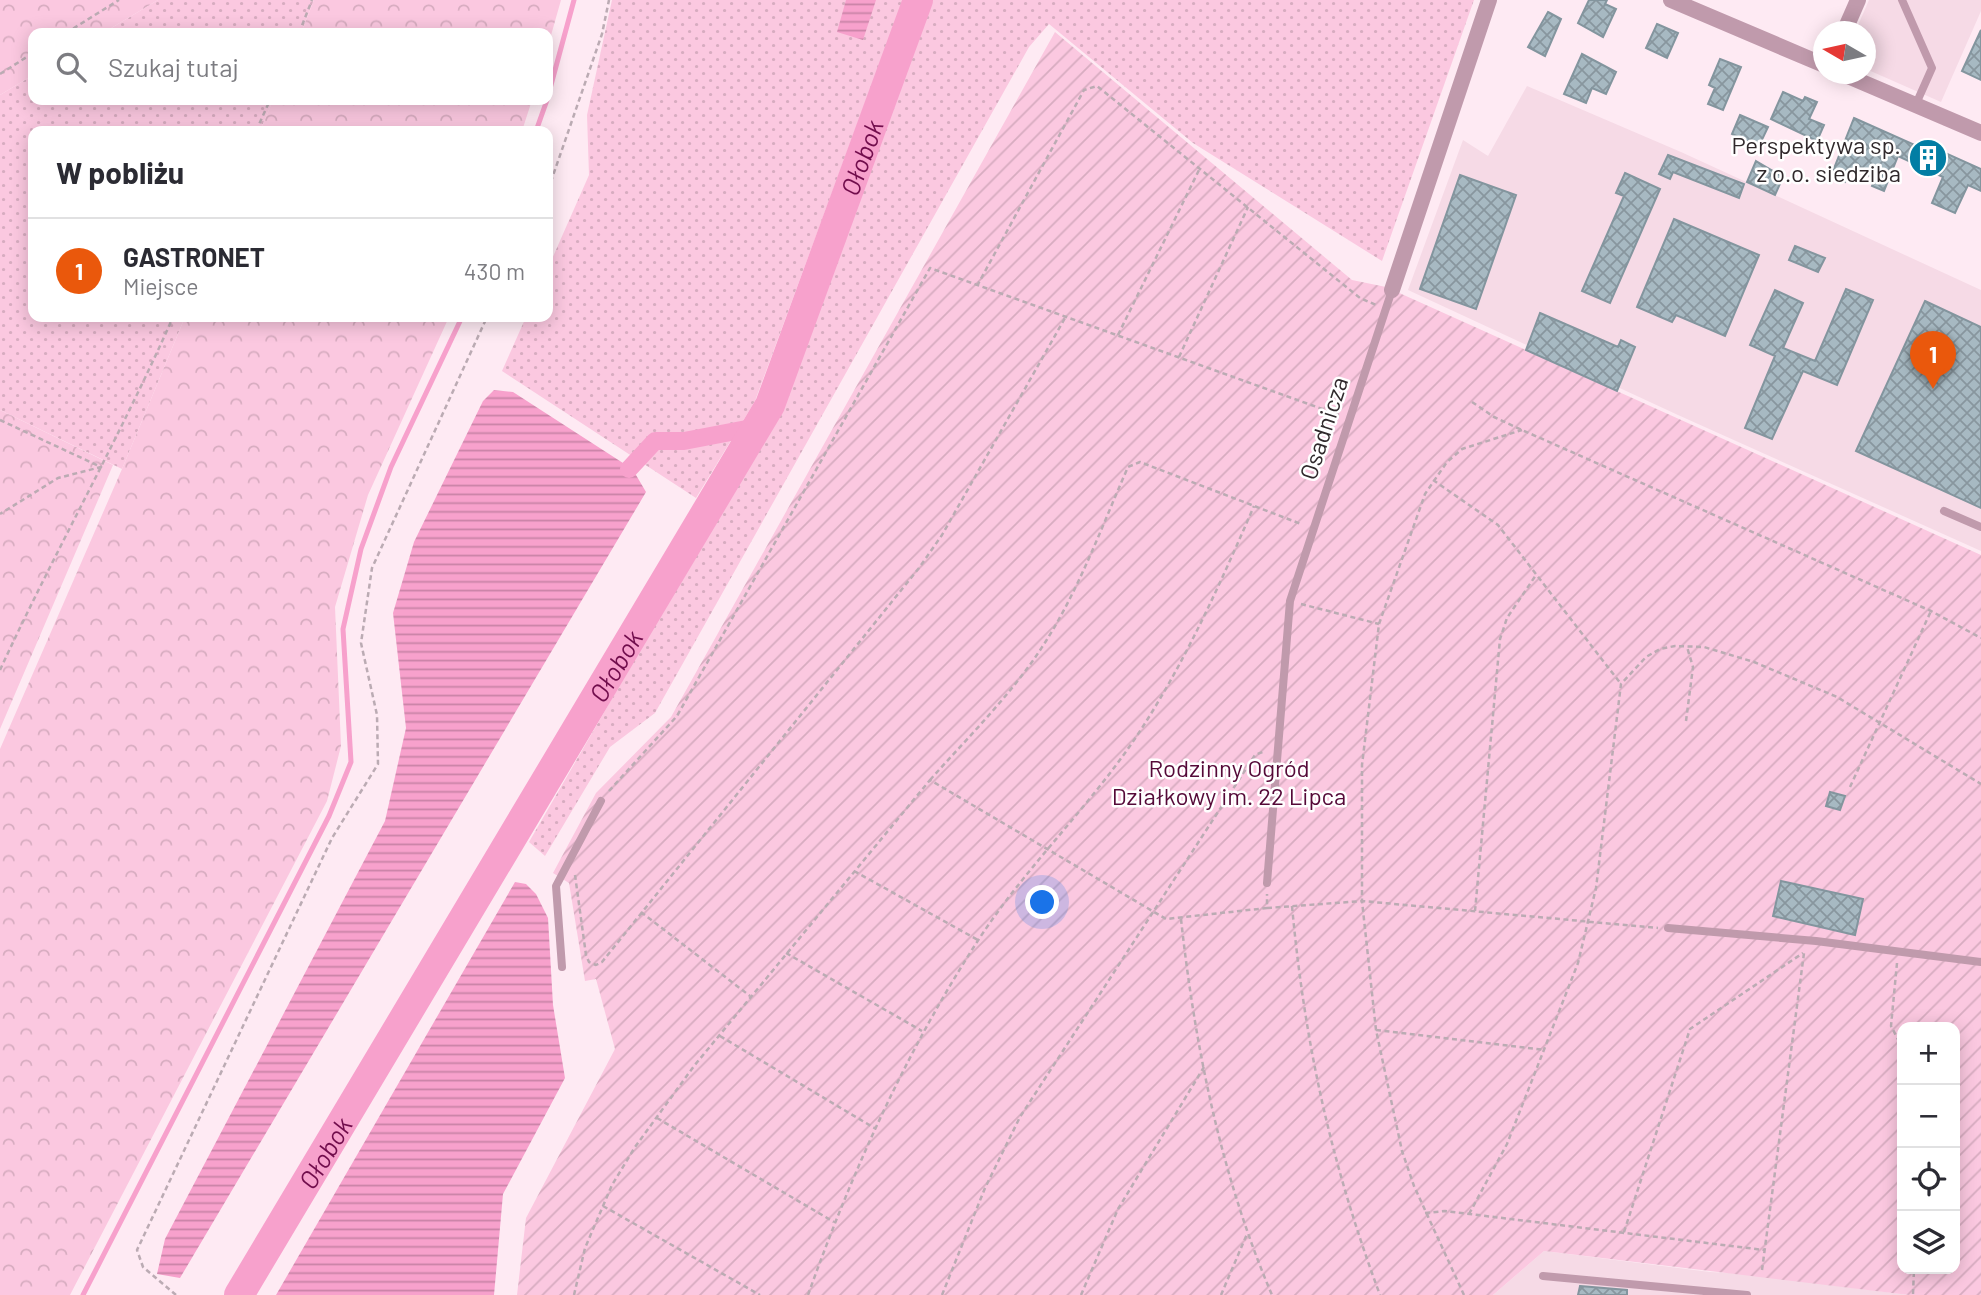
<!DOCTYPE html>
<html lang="pl">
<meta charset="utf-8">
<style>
:root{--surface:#fff;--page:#f7f7f7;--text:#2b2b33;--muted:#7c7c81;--line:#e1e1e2;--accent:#ea580c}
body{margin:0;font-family:Barlow,sans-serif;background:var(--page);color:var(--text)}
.controls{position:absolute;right:21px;bottom:21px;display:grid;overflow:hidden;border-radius:14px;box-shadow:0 4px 18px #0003}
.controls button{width:63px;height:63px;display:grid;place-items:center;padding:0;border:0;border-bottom:2px solid var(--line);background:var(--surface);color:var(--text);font:35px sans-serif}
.compass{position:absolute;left:1813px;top:21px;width:63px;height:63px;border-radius:50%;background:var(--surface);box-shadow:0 4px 18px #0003;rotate:279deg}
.you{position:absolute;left:1043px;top:903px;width:24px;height:24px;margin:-18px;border:5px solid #fff;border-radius:50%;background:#1a73e8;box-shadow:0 0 0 10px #1a73e833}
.badge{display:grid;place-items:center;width:46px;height:46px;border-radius:50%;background:var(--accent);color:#fff;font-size:23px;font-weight:700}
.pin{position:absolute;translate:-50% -58px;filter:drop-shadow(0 2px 4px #0008)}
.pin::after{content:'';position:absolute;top:37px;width:24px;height:21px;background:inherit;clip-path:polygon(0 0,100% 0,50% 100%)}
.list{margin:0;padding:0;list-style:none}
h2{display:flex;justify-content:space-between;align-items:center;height:91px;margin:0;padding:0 28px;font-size:30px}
h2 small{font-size:23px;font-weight:400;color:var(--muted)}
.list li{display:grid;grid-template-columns:46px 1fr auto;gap:21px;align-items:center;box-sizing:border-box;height:105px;padding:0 28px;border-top:2px solid var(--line)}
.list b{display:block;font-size:26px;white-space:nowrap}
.list p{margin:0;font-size:23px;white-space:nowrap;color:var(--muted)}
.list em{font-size:23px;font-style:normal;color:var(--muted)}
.icon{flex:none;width:38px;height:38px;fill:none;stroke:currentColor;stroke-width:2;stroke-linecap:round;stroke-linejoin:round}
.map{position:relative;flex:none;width:1981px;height:1295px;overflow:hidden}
.search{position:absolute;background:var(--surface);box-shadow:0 4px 18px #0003;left:28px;top:28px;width:525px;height:77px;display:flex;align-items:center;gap:18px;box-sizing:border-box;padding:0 24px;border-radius:14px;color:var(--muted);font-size:26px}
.panel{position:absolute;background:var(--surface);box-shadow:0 4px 18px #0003;left:28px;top:126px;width:525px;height:196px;border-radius:14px}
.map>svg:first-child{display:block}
.built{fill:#f6dae6}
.grass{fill:url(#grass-dots)}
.forest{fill:url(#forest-crowns)}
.garden{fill:url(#garden-furrows);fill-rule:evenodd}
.water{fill:url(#water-rules)}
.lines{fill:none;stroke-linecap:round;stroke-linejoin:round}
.stream{stroke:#f7a1cc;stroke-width:5}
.canal{stroke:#f7a1cc;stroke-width:18}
.river{stroke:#f7a1cc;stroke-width:30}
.building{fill:url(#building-cross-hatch);stroke:#83959e;stroke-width:2}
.path{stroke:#bbabb3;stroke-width:2.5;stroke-dasharray:5 3.5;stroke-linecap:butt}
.service{stroke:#c09aac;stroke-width:8}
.minor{stroke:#c09aac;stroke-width:16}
.labels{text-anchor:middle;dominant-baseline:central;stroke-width:5;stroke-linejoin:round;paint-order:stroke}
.poi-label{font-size:24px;fill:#30292c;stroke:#fff;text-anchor:end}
.street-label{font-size:24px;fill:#30292c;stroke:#fff}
.park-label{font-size:24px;fill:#550938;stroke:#fff}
.water-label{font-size:26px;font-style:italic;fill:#710d4c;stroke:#fff}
</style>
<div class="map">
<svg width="1981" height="1295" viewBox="0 0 1981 1295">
<defs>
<pattern id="grass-dots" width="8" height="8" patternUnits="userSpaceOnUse" patternTransform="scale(1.75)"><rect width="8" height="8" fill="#fbc8e0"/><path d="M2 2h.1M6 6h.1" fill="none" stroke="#d7acc0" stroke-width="1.8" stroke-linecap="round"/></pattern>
<pattern id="forest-crowns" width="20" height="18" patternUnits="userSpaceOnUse" patternTransform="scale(1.75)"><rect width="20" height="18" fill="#fbc8e0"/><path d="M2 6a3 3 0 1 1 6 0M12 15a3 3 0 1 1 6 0" fill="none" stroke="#d7acc0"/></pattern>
<pattern id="garden-furrows" width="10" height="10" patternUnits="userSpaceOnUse" patternTransform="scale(1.75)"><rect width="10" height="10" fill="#fbc8e0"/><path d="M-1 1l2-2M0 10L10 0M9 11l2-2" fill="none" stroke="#d7acc0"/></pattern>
<pattern id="water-rules" width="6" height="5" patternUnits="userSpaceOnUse" patternTransform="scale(1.75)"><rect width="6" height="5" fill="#f7a1cc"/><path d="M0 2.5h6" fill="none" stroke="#c883a6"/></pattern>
<pattern id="building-cross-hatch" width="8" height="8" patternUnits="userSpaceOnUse" patternTransform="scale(1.75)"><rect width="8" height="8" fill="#a7b9c2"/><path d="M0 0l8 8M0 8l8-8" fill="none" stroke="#88969e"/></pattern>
</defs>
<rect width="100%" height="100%" fill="#feeaf3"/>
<path class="built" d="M1869 0H1981V11L1941 102 1866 69V32H1855Z
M1527 86 1681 152 1981 290V551L1678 415 1408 290 1463 140 1488 156Z
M1544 1251 1710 1272 1747 1274 1909 1295H1493Z"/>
<path class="grass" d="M158 0H314L301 33H103Z
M612 0H903L755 401 696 498 502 371 526 317H548V268L589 175 587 115Z
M933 0H1474L1382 261 1193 143 1049 24 1029 47 655 713 610 747 545 856 529 842 785 400Z
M33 75V100H273L260 131H33V317H185L122 469 0 410V95Z"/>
<path class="forest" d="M0 0H158L103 33H33V75L0 95Z
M314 0H561L548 46V33H301Z
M273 100H532L522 131H260Z
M185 317H449L368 495 335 607 341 746 327 801 70 1295H0V749L122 469Z
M0 410 113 465 0 729Z"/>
<path class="garden" d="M1055 32 1352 280 1386 287 1981 555V1295H1909L1544 1251 1493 1295H517L526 1218 615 1049 596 979 585 981 569 883 553 873 596 793 671 717ZM1902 1027H1955V1269H1902Z"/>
<path class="water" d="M846 0H876L863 40 837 32Z
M494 390 513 392 623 463 636 475 646 492 180 1278 157 1274 165 1239 385 821 406 728 393 613 414 542 483 401Z
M515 882 526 884 536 894 548 918 553 1005 565 1078 503 1194 494 1295H276Z"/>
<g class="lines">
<path class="stream" d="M548 96 574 0
M536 131 547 100
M83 1295 329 816 351 762 343 629 361 549 391 467 462 317"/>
<path class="canal" d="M629 469 655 441H684L757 427"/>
<path class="river" id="s1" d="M239 1295 770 405 918 0"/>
</g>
<path class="building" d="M1589 0H1607L1605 4 1616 9 1603 37 1578 23Z
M1548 12 1561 19 1545 56 1528 47Z
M1657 24 1678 33 1667 58 1646 48Z
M1981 30V80L1962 71Z
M1582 54 1616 72 1606 94 1592 88 1586 103 1564 94Z
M1720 59 1741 67 1723 110 1708 104 1715 88 1709 85Z
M1783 92 1803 101 1805 97 1817 102 1809 119 1824 125 1817 141 1771 119Z
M1740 115 1768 127 1759 146 1732 134Z
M1854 118 1919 147 1921 142 1981 169V191L1968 185 1955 213 1932 203 1943 177 1898 156 1884 191 1872 186 1875 178 1851 168 1845 182 1831 176Z
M1668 155 1744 184 1739 198 1673 172 1670 179 1659 174Z
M1756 161 1783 177 1775 195 1747 182Z
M1625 173 1660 189 1610 303 1582 291 1624 196 1616 193Z
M1460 175 1516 195 1476 309 1420 289Z
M1674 219 1759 255 1725 336 1676 315 1672 322 1637 307Z
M1795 246 1825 258 1818 272 1789 260Z
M1846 289 1873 300 1837 385 1803 371 1772 439 1745 428 1775 356 1750 345 1775 290 1803 303 1783 348 1815 361Z
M1925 301 1981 327V508L1856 451Z
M1540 313 1618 347 1621 340 1635 347 1617 391 1526 350Z
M1830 792 1845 796 1840 810 1826 806Z
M1781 881 1863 899 1855 935 1773 916Z
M1580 1286 1627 1290V1295H1578Z"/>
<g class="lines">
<path class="path" d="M66 33 119 0
M299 33 312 0
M0 74 33 53
M256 131 270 100
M548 190 602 34 609 0
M977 286 1084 90 1097 86 1360 298 1376 305
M1118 335 1200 168
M1179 357 1248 207
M1472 402 1494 417 1522 430 1931 611 1981 638
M0 420 101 467 58 478 0 514
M1433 480 1498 525 1621 684
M1301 604 1379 624
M0 670C55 551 120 437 173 317
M1686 721 1693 667 1687 647
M930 780C970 735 1014 692 1046 641 1080 587 1102 526 1128 467L1140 462 1301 524
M1850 787 1931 611
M609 791 677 716 930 268 1339 415
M854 871 978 940
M575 875 586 955 589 962 596 965 602 962 919 568 942 535 1065 318
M1292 906C1305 1046 1331 1163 1380 1295
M1267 908 1362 901 1658 928
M1475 911 1500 639 1507 618 1536 575
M641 912 750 996
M1181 919C1195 1047 1221 1176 1272 1295
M786 953 922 1031
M1897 963 1891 1026 1902 1047
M1376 1030 1545 1050
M720 1036 876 1129
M657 1118 834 1222
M603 1206 760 1295
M1425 1213 1445 1211 1764 1250
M1469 1214 1507 1144 1578 963 1596 888 1621 684 1646 657 1660 649 1675 646 1704 647 1754 662 1837 697 1981 784
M1624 1232 1690 1029 1803 953
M1762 1270 1804 953
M1913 1294 1914 1269
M176 1295 143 1267 137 1250 332 838 378 764 377 715 361 643 372 568 487 317
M574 1295 585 1248 612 1185 635 1147 694 1066 930 780 1166 919 1267 908V894
M808 1295C852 1172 906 1052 977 942 1026 866 1093 804 1142 728 1187 658 1221 582 1254 506
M942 1295 985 1188 1020 1117 1255 755 1265 751
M1081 1295 1118 1209 1204 1067
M1221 1295 1247 1234
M1464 1295 1414 1186 1402 1151 1376 1030 1362 901V765L1379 624 1425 494 1447 462 1462 449 1522 430"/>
<path class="service" d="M1902 0 1932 68 1916 104
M1944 511 1981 527
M1267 883 1290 601 1392 290
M1668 928 1816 941 1981 962
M562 967 556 886 601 801
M1543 1276 1747 1295"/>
<path class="minor" d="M1671 0 1824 65
M1844 32 1858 0
M1843 74 1981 133
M1392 290 1489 0"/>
</g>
<defs>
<g id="building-disc" transform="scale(2.0125)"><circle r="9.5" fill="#027ea4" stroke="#fff"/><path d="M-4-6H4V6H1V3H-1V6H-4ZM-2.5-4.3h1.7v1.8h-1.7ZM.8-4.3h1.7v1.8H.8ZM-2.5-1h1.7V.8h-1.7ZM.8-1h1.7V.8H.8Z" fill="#fff"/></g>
</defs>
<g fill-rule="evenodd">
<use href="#building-disc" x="1928" y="158"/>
</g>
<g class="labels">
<g class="poi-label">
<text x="1901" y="144">Perspektywa sp.<tspan x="1901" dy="28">z o.o. siedziba</tspan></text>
</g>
<g class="street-label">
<text transform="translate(1323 428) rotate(-72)">Osadnicza</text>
</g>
<g class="park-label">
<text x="1229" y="767">Rodzinny Ogród<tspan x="1229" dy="28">Działkowy im. 22 Lipca</tspan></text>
</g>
<g class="water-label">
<text stroke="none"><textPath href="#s1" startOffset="1300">Ołobok</textPath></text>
<text stroke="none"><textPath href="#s1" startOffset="733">Ołobok</textPath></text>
<text stroke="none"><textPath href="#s1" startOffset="166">Ołobok</textPath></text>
</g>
</g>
</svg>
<div class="controls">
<button>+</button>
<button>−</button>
<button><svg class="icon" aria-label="locate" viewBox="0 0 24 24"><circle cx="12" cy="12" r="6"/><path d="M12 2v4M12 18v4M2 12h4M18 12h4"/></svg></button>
<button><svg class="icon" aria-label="layers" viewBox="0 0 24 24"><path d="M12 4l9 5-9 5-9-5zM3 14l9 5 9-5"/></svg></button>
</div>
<svg class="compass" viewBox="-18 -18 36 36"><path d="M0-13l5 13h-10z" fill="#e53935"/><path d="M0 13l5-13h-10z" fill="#7c7c81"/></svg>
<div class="you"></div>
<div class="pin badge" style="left:1933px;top:389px">1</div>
<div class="search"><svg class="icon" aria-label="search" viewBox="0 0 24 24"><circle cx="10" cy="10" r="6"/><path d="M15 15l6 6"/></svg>Szukaj tutaj</div>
<section class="panel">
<h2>W pobliżu<small></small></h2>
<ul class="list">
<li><span class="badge">1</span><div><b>GASTRONET</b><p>Miejsce</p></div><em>430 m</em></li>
</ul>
</section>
</div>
